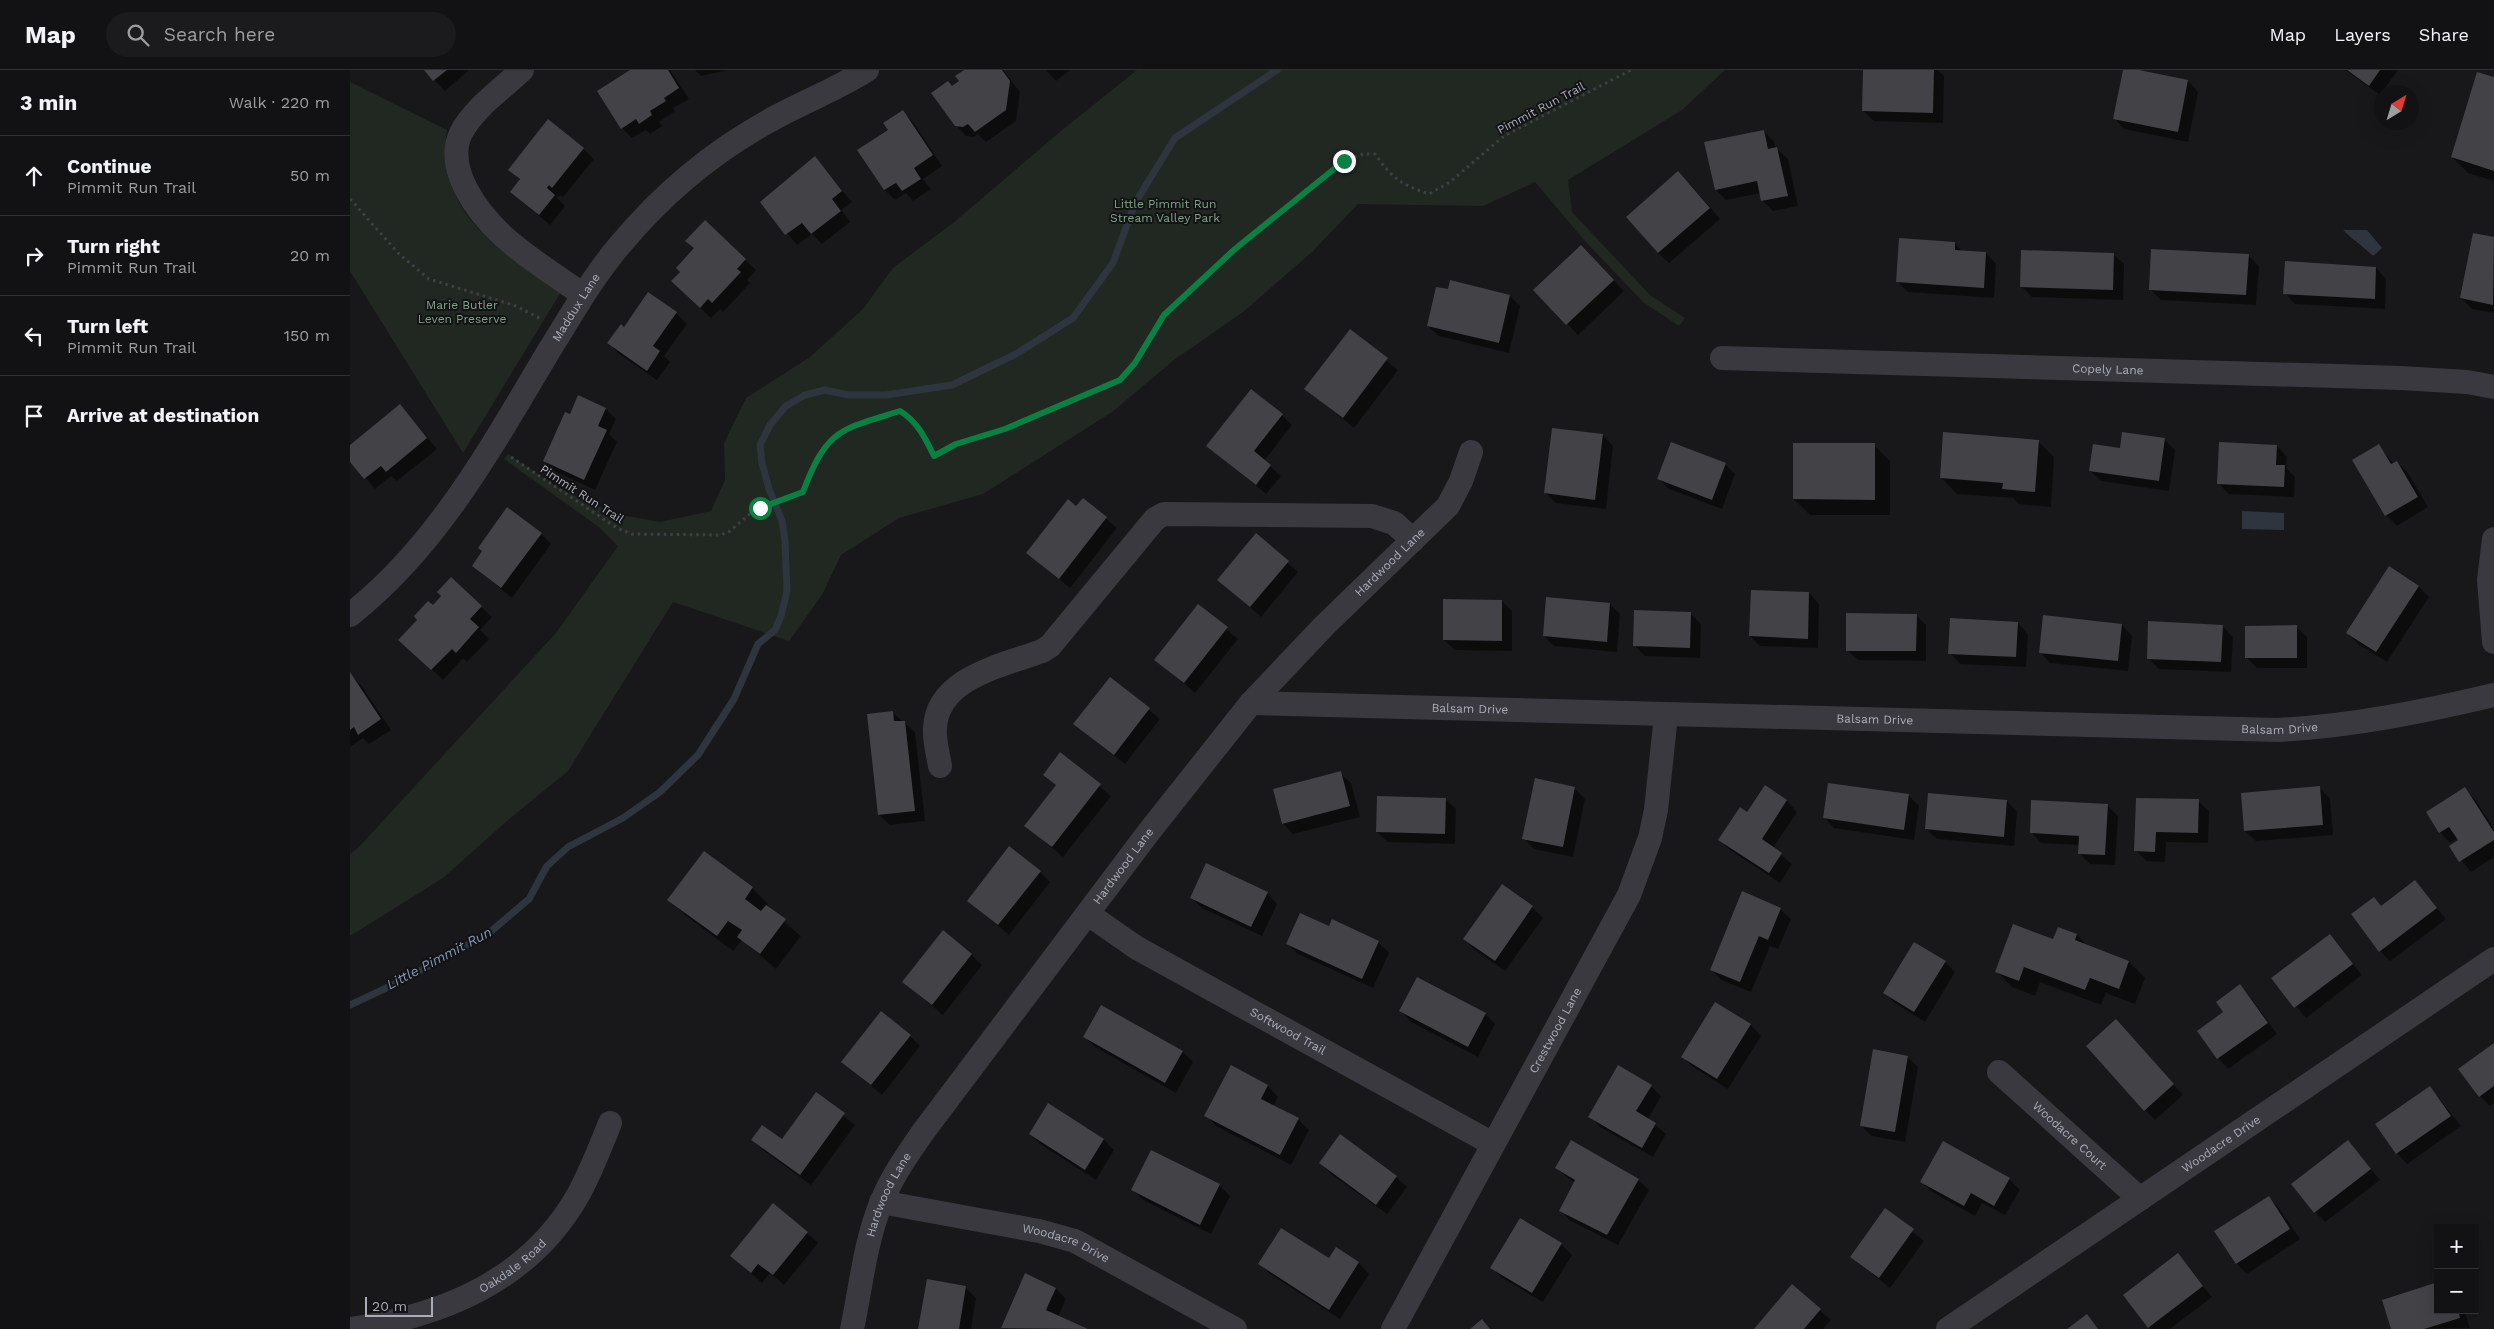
<!DOCTYPE html>
<meta charset="utf-8">
<style>
:root{--surface:#121214;--page:#1b1b1d;--text:#f1f3f6;--muted:#9c9ea0;--line:#313234}
body{margin:0;font-family:"Work Sans",sans-serif;background:var(--page);color:var(--text)}
.controls{position:absolute;right:15px;bottom:15px;display:grid;overflow:hidden;border-radius:0px;box-shadow:0 5px 20px #0002}
.controls button{width:45px;height:45px;display:grid;place-items:center;padding:0;border:0;border-bottom:1px solid var(--line);background:var(--surface);color:var(--text);font:25px sans-serif}
.compass{position:absolute;left:2024px;top:15px;width:45px;height:45px;border-radius:50%;background:var(--surface);box-shadow:0 5px 20px #0002;rotate:38deg}
.scale{position:absolute;left:15px;bottom:12px;width:68px;box-sizing:border-box;padding-left:5px;border:2px solid #aaadb9;border-top:0;font-size:14px;line-height:18px;white-space:nowrap;color:#aaadb9;-webkit-text-stroke:4px #131315;paint-order:stroke}
.stop{position:absolute;width:15px;height:15px;margin:-11px;border:4px solid #0b8043;border-radius:50%;background:#fff}
.stop.end{background:#0b8043;border-color:#fff;box-shadow:0 1px 5px #0008}
.list{margin:0;padding:0;list-style:none}
h2{display:flex;justify-content:space-between;align-items:center;height:65px;margin:0;padding:0 20px;font-size:21px}
h2 small{font-size:16px;font-weight:400;color:var(--muted)}
.list li{display:grid;grid-template-columns:32px 1fr auto;gap:15px;align-items:center;box-sizing:border-box;height:80px;padding:0 20px;border-top:1px solid var(--line)}
.list b{display:block;font-size:19px;white-space:nowrap}
.list p{margin:0;font-size:16px;white-space:nowrap;color:var(--muted)}
.list em{font-size:16px;font-style:normal;color:var(--muted)}
.icon{flex:none;width:28px;height:28px;fill:none;stroke:currentColor;stroke-width:2;stroke-linecap:round;stroke-linejoin:round}
.map{position:relative;flex:none;width:2144px;height:1259px;overflow:hidden}
header{display:flex;align-items:center;gap:30px;box-sizing:border-box;height:70px;padding:0 25px;background:var(--surface);border-bottom:1px solid var(--line)}
header strong{font-size:24px}
nav{display:flex;gap:28px;margin-inline-start:auto;font-size:18px}
.search{width:350px;height:45px;background:var(--page);display:flex;align-items:center;gap:12px;box-sizing:border-box;padding:0 18px;border-radius:28px;color:var(--muted);font-size:19px}
main{display:flex}
aside{flex:1;background:var(--surface)}
.map>svg:first-child{display:block}
.green{fill:#202821}
.water{fill:#2e353e}
.shadow{fill:#0007}
.lines{fill:none;stroke-linecap:round;stroke-linejoin:round}
.stream{stroke:#2e353e;stroke-width:7}
.building{fill:#424247}
.path{stroke:#3f4046;stroke-width:3;stroke-dasharray:2.5 4;stroke-linecap:butt}
.minor{stroke:#39393f;stroke-width:24}
.route{stroke:#0b8043;stroke-width:6}
.labels{text-anchor:middle;dominant-baseline:central;stroke-width:4;stroke-linejoin:round;paint-order:stroke}
.street-label{font-size:12px;fill:#aaadb9;stroke:#131315}
.park-label{font-size:12px;fill:#82a487;stroke:#131315}
.water-label{font-size:14px;font-style:italic;fill:#8297b4;stroke:#131315}
</style>
<header>
<strong>Map</strong>
<div class="search"><svg class="icon" aria-label="search" viewBox="0 0 24 24"><circle cx="10" cy="10" r="6"/><path d="M15 15l6 6"/></svg>Search here</div>
<nav><a>Map</a><a>Layers</a><a>Share</a></nav>
</header>
<main>
<aside>
<h2>3 min<small>Walk · 220 m</small></h2>
<ul class="list">
<li><svg class="icon" aria-label="ahead" viewBox="0 0 24 24"><path d="M12 20V5M6 11l6-6 6 6"/></svg><div><b>Continue</b><p>Pimmit Run Trail</p></div><em>50 m</em></li>
<li><svg class="icon" aria-label="right" viewBox="0 0 24 24"><path d="M7 20v-9h11M14 6l5 5-5 5"/></svg><div><b>Turn right</b><p>Pimmit Run Trail</p></div><em>20 m</em></li>
<li><svg class="icon" aria-label="left" viewBox="0 0 24 24"><path d="M17 20v-9H6M10 6l-5 5 5 5"/></svg><div><b>Turn left</b><p>Pimmit Run Trail</p></div><em>150 m</em></li>
<li><svg class="icon" aria-label="arrive" viewBox="0 0 24 24"><path d="M6 21V4h12l-3 4 3 4H6"/></svg><div><b>Arrive at destination</b></div></li>
</ul>
</aside>
<div class="map">
<svg width="2144" height="1259" viewBox="0 0 2144 1259">
<rect width="100%" height="100%" fill="#18181a"/>
<path class="green" d="M787 0H1375L1332 40 1218 110 1222 142 1300 225 1335 248 1329 256 1293 232 1235 171 1185 112 1133 136 1008 134 962 182 893 242 824 290 762 342 633 424 549 448 491 485 472 525 439 571 323 532 218 701 158 750 93 808 0 866V784L8 778 206 563 268 476 250 458 154 389 158 384 207 417 265 444 310 452 361 441 375 410 374 373 396 328 460 287 513 239 543 198 603 153 711 61Z
M0 12 97 60C85 144 151 181 211 222L113 383 0 201Z"/>
<path class="water" d="M1993 160H2017L2032 178 2023 186C2013 176 2003 170 1993 160Z
M1892 441 1934 443V460L1892 459Z"/>
<path class="shadow" d="M75 0H119L95 21Z
M282 0H320L339 29 323 38 325 41 309 52 312 56 300 64 296 60 282 68 272 58Z
M345 0H378L351 6Z
M616 0H653L670 22 666 51 636 72 628 64 624 67 616 66 606 55 611 11Z
M696 0H720L706 11Z
M1514 0H1588L1594 6 1593 53 1524 51 1513 40Z
M1774 0 1838 11 1848 22 1838 72 1774 59 1764 48Z
M1995 0H2048L2030 25Z
M2144 9V111L2118 103 2102 87Z
M553 42 563 52 592 96 573 109 581 119 563 131 556 123 545 130 535 120 509 80 540 61Z
M1414 61 1424 72 1426 78 1438 89 1448 136 1423 141 1413 131 1411 123 1376 130 1366 120Z
M233 79 244 89 213 127 210 125 207 128 215 136 200 155 161 122 170 110 160 100Z
M465 88 502 132 491 140 500 152 472 174 462 164 447 175 411 132Z
M1339 113 1370 149 1319 193 1308 183Z
M355 152 406 200 397 210 400 213 373 242 370 239 361 248 333 222 331 202 345 179Z
M2124 164 2144 169V243L2122 239 2111 228Z
M1605 173 1613 182 1636 183 1646 194 1644 228 1558 222 1548 212Z
M1763 184 1774 194 1773 230 1682 227 1671 216Z
M1898 185 1909 196 1906 235 1811 230 1800 219Z
M1241 187 1274 221 1228 265 1185 220Z
M2026 198 2036 209 2035 239 1945 234 1935 223Z
M298 224 326 243 337 254 314 286 320 292 307 310 269 284 259 273 274 258Z
M1160 226 1170 236 1159 283 1089 266 1078 256Z
M1000 261 1048 300 1004 358 956 319Z
M229 327 256 339 266 349 259 364 267 372 245 420 205 401 194 391Z
M50 336 87 379 47 411 41 406 25 419 0 390V376Z
M932 345 942 355 914 391 931 406 916 424 858 376Z
M1203 359 1253 365 1263 376 1256 439 1206 433 1195 423Z
M1814 369 1825 380 1819 421 1751 411 1740 401 1771 379Z
M1688 371 1704 387 1701 437 1669 434 1663 428 1607 424 1591 408Z
M1524 375 1540 391V445H1460L1444 429Z
M1927 376 1937 387 1936 398 1945 407 1944 427 1879 424 1868 413Z
M2029 376 2044 394 2047 392 2058 403 2078 437 2047 456 2036 445 2003 391Z
M1375 394 1385 404 1372 439 1319 419 1308 408Z
M733 429 767 458 720 518 677 483Z
M191 464 201 474 162 528 123 496Z
M906 465 948 502 911 547 869 510Z
M101 509 142 547 130 560 139 569 117 592 113 588 93 610 61 580 83 537 93 526Z
M2068 516 2079 527 2037 592 2008 574 1998 563Z
M1459 523 1469 534 1468 578 1410 576 1400 566Z
M1152 531 1162 541V581L1105 580 1094 570Z
M1260 534 1270 544 1267 582 1204 576 1194 566Z
M848 536 888 569 845 623 806 589Z
M1340 543 1351 554 1350 588 1295 586 1284 575Z
M1566 545 1576 555V591L1508 590 1497 580Z
M1668 553 1678 564 1676 597 1610 594 1600 583Z
M1772 555 1782 566 1778 601 1700 593 1690 582Z
M1872 556 1883 567 1881 602 1809 599 1798 588Z
M1946 557 1957 567V598H1907L1897 588Z
M0 604 11 615 41 660 19 674 13 668 0 677Z
M760 608 810 649 775 694 725 654Z
M543 643 565 662 575 751 540 755 529 745Z
M710 684 761 726 713 787 676 756 707 716 694 704Z
M990 703 1001 713 1010 747 943 764 933 753Z
M1415 717 1437 731 1447 742 1423 778 1442 794 1430 813 1380 780 1370 770 1398 743Z
M1224 718 1235 729 1223 787 1184 779 1174 768Z
M1969 718 1980 728 1983 765 1906 771 1895 761Z
M2114 719 2125 729 2144 759V787L2121 802 2100 776 2109 770 2108 768 2100 773 2090 762 2077 743Z
M1559 726 1569 736 1564 770 1484 758 1474 747Z
M1095 729 1106 739 1105 774 1038 772 1027 762Z
M1787 729 1848 731 1859 741 1858 773 1816 772 1815 792 1796 791 1786 780Z
M1657 731 1667 742 1664 776 1587 769 1576 759Z
M1757 735 1768 746 1765 795 1740 794 1729 783 1730 775 1691 773 1681 762Z
M690 802 700 812 659 865 619 831Z
M2065 812 2096 849 2040 891 2030 881 2024 829 2032 837Z
M1152 816 1182 837 1193 848 1155 901 1125 880 1115 869Z
M402 818 418 834 416 837 451 866 426 899 392 870 383 881 335 845 319 830Z
M917 823 927 834 912 866 852 838 841 827Z
M1430 839 1441 849 1428 879 1420 876 1401 922 1371 910 1361 899Z
M983 851 1028 872 1039 883 1023 918 948 884 937 874 980 858Z
M1709 858 1727 865 1737 876 1779 892 1795 908 1785 934 1756 923 1751 935 1690 912 1685 926 1662 917 1646 901 1704 871Z
M1980 866 2012 905 1956 948 1923 908Z
M621 884 632 895 593 945 554 912Z
M1595 892 1605 902 1575 952 1545 933 1535 923Z
M1890 916 1900 927 1927 964 1878 999 1868 988 1875 942Z
M1366 933 1401 955 1411 966 1378 1019 1343 997 1333 987Z
M752 936 833 982 843 992 826 1023 745 977 735 967Z
M1051 941 1135 944 1145 954 1128 987 1061 952Z
M1776 961 1833 1025 1805 1050 1795 1040Z
M560 966 570 976 532 1025 493 992Z
M2144 974V1033L2140 1036 2130 1026Z
M1557 987 1568 997 1555 1072 1522 1066 1511 1056Z
M881 997 918 1016 928 1027 923 1036 949 1050 959 1060 941 1095 866 1056 856 1045Z
M1301 1016 1311 1026 1298 1049 1316 1064 1303 1087 1250 1057 1240 1046Z
M2080 1017 2111 1056 2057 1094 2047 1083Z
M467 1024 505 1055 461 1115 413 1080 402 1070 432 1071Z
M699 1035 754 1070 764 1080 746 1110 690 1074 680 1064Z
M1594 1072 1659 1109 1670 1120 1655 1145 1632 1133 1625 1146 1582 1122 1572 1112Z
M1998 1072 2030 1110 1975 1152 1965 1142Z
M971 1093 1046 1107 1057 1117 1037 1144 981 1104Z
M1206 1098 1288 1110 1299 1120 1268 1175 1221 1151 1211 1141 1225 1113Z
M869 1115 880 1126 861 1164 793 1130 783 1120Z
M1919 1127 1929 1138 1950 1169 1897 1204 1886 1193Z
M1535 1140 1574 1171 1540 1218 1501 1187Z
M457 1163 468 1173 434 1215 420 1203 412 1213 382 1186Z
M1211 1174 1222 1185 1193 1232 1152 1208 1142 1198Z
M986 1179 1009 1193 1019 1204 990 1249 920 1204 910 1194 979 1190Z
M1827 1185 1862 1227 1820 1259H1801L1799 1257Z
M578 1211 616 1218 626 1228 621 1259H569Z
M1442 1216 1481 1250 1473 1259H1405Z
M706 1219 716 1229 708 1247 735 1259 652 1257Z
M2088 1240H2114L2120 1258 2042 1259Z"/>
<g class="lines">
<path class="stream" d="M0 935 51 911 139 863 179 829 197 796 218 777 273 748 310 722 348 685 384 629 408 574 425 560 431 546 437 521 435 471 432 451 419 419 412 393 410 375 420 355 436 336 455 325 475 320 498 325H536L602 315 666 284 723 248 763 193 785 133 825 68 927 0"/>
</g>
<path class="building" d="M74 0H97L83 11Z
M280 0H318L329 18 314 28 316 31 300 41 302 45 289 54 286 49 271 59 247 21Z
M614 0H652L660 11 656 40 625 62 618 54 613 57 605 56 581 23 598 11 602 16 609 11 605 6Z
M1513 0H1584L1583 43 1512 41Z
M1773 0H1789L1838 10 1828 62 1763 49Z
M1997 0H2030L2019 16Z
M2127 2 2144 7V101L2101 87Z
M553 40 583 85 564 98 571 109 552 121 546 113 534 120 507 80 538 60 533 53Z
M198 49 234 78 202 118 199 115 197 118 205 125 189 145 160 122 170 109 158 100Z
M1414 60 1418 79 1427 77 1438 126 1411 131 1407 111 1365 120 1354 72Z
M465 86 492 121 482 129 491 141 461 164 452 153 435 165 410 132Z
M1328 101 1360 138 1308 183 1276 147Z
M355 150 396 189 387 199 391 202 362 233 358 229 350 238 321 211 330 202 326 198 344 178 335 171Z
M2123 163 2144 167 2143 235 2110 228Z
M1549 168 1605 172V180L1636 182 1634 218 1546 212Z
M1231 175 1264 210 1216 255 1183 220Z
M1801 179 1899 184 1896 225 1799 220Z
M1671 180 1764 183 1763 220 1670 217Z
M1935 191 2026 197 2025 229 1933 224Z
M1100 210 1160 225 1149 273 1077 256 1086 217 1098 219Z
M298 222 327 242 303 276 310 281 297 301 257 273 271 254 274 257Z
M1000 259 1038 288 993 348 954 319Z
M901 319 933 344 904 381 921 395 906 415 856 376Z
M228 325 256 338 248 356 257 360 234 410 193 391 215 342 220 344Z
M50 334 77 368 36 402 31 396 14 409 0 392V375Z
M1202 358 1253 364 1245 430 1194 423Z
M1593 362 1689 370 1685 422 1652 419 1653 413 1590 408Z
M1772 362 1815 368 1809 411 1739 401 1743 374 1770 378Z
M1321 372 1376 393 1362 430 1307 409Z
M1869 372 1927 375 1926 395H1935L1934 417 1867 414Z
M1443 373H1525V430L1443 429Z
M2029 374 2041 394 2047 391 2068 427 2035 446 2002 390Z
M733 428 757 447 709 509 676 483 718 429 726 436Z
M157 437 192 463 151 518 122 496 132 481 128 478Z
M906 463 939 491 900 537 867 510Z
M2039 496 2069 516 2026 582 1996 563Z
M101 507 132 536 120 549 129 557 106 583 102 579 81 600 48 570 67 550 64 546 78 531 83 535 91 526 87 522Z
M1401 520 1459 522 1458 569 1399 566Z
M1196 527 1260 533 1257 572 1193 566Z
M1093 529 1152 530V571L1093 570Z
M848 534 878 557 834 613 804 590Z
M1284 540 1341 542 1340 578 1283 576Z
M1496 543 1567 544 1566 581H1496Z
M1693 545 1772 554 1768 591 1689 583Z
M1600 548 1668 552 1666 587 1598 584Z
M1798 551 1873 555 1871 592 1797 589Z
M1947 555V588H1895V556Z
M0 602 31 649 8 665 4 657 0 660Z
M760 607 800 638 764 685 723 654Z
M543 641 544 651H555L565 741 528 745 517 644Z
M710 682 751 714 702 777 674 756 706 715 693 705Z
M991 701 1000 736 932 754 923 719Z
M1185 708 1225 717 1213 777 1172 769Z
M1478 713 1559 724 1554 760 1473 748Z
M1415 715 1437 730 1412 769 1432 783 1419 803 1368 770 1390 737 1397 742Z
M1970 716 1973 755 1894 761 1891 723Z
M2115 717 2144 762V770L2109 792 2099 776 2108 770 2099 757 2089 763 2076 742Z
M1578 723 1657 730 1654 767 1575 759Z
M1027 726 1096 728 1095 764 1026 762Z
M1786 728 1849 729 1848 763 1806 762 1805 782 1784 781Z
M1681 730 1758 734 1755 785 1728 784 1729 766 1680 763Z
M659 776 691 801 648 855 617 831Z
M354 781 403 817 395 829 411 841 416 835 436 849 410 884 387 867 392 860 378 851 367 866 317 830Z
M856 793 918 822 901 857 840 828Z
M2065 810 2087 838 2029 882 2001 844 2024 827 2031 836Z
M1152 814 1183 836 1145 891 1113 869Z
M1392 821 1431 838 1418 870 1409 866 1390 912 1360 900Z
M950 843 979 856 982 849 1029 871 1012 909 936 874Z
M1663 854 1703 869 1708 857 1727 864 1725 870 1779 891 1769 919 1740 908 1735 920 1674 897 1669 911 1645 902Z
M593 860 622 884 582 935 552 912Z
M1980 864 2003 894 1944 938 1921 908Z
M1564 872 1596 891 1564 942 1533 923Z
M1067 907 1136 943 1118 977 1049 941Z
M1890 914 1918 953 1867 989 1847 961 1873 942 1866 932Z
M1365 932 1401 954 1367 1009 1331 987Z
M751 935 833 981 815 1013 733 967Z
M531 941 561 965 521 1015 491 992Z
M1766 949 1824 1014 1794 1041 1736 976Z
M2144 973V1016L2129 1027 2108 999Z
M1523 979 1558 986 1545 1062 1510 1056Z
M881 995 918 1015 911 1029 949 1048 930 1085 854 1046Z
M1268 995 1302 1015 1286 1041 1306 1053 1292 1078 1238 1047Z
M2080 1016 2101 1046 2046 1084 2025 1054Z
M466 1022 495 1043 450 1105 401 1070 412 1055 432 1069Z
M698 1033 754 1069 735 1100 679 1064Z
M990 1064 1047 1106 1026 1135 969 1093Z
M1221 1070 1289 1109 1257 1165 1209 1141 1225 1110 1205 1098Z
M1998 1070 2021 1099 1964 1143 1941 1114Z
M1593 1071 1660 1108 1644 1136 1621 1123 1614 1136 1570 1112Z
M801 1080 870 1114 850 1155 781 1120Z
M1919 1126 1940 1159 1886 1194 1864 1161Z
M423 1133 458 1162 423 1205 408 1194 401 1203 380 1186Z
M1535 1138 1564 1159 1529 1208 1500 1187Z
M1170 1148 1212 1173 1182 1223 1140 1198Z
M931 1158 979 1188 986 1177 1009 1192 979 1240 908 1194Z
M1828 1183 1853 1216 1798 1258 1773 1225Z
M675 1203 706 1218 696 1240 738 1259 651 1258Z
M577 1209 616 1216 609 1259H568Z
M2088 1212V1240H2108L2110 1248 2074 1259H2041L2032 1230Z
M1442 1214 1471 1239 1454 1259H1404Z
M1737 1244 1748 1259H1717Z
M1132 1249 1140 1259H1120Z"/>
<g class="lines">
<path class="path" d="M0 129 49 184 79 209 166 236 193 250
M161 387 267 458 282 464 371 465 380 461 403 441 453 422C477 359 489 360 550 341 568 352 575 368 584 386L605 374 655 359 770 309 785 293 814 245 885 179 994 91 1013 84H1025C1042 108 1050 114 1079 124L1100 112 1154 66 1281 0"/>
<g class="minor">
<path d="M172 0C152 19 124 38 111 63 94 99 128 143 153 166 177 188 207 206 233 225"/>
<path id="s1" d="M1372 288 2051 308 2117 312 2144 317"/>
<path d="M2144 469 2139 510 2144 572"/>
<path id="s2" d="M0 545C89 475 143 374 200 279 222 244 242 208 269 176 313 123 367 78 428 46 458 30 489 18 517 0"/>
<path id="s3" d="M901 633 1928 660C2002 656 2072 642 2144 625"/>
<path d="M590 696C588 684 584 670 585 658 587 607 655 595 692 581L700 576 805 449 814 444 1022 446 1044 453 1063 470"/>
<path id="s4" d="M738 844 787 878 1143 1074"/>
<path id="s5" d="M1649 1002 1790 1129"/>
<path id="s6" d="M531 1132 689 1161 725 1171 885 1259"/>
<path id="s7" d="M1 1259C93 1246 178 1211 227 1127 240 1104 250 1078 260 1053"/>
<path id="s8" d="M502 1259C511 1217 515 1171 532 1131 542 1106 558 1084 573 1062L798 763 901 633 974 556 1098 436 1111 411 1121 382"/>
<path id="s9" d="M1043 1259 1279 825 1300 768 1306 740 1316 645"/>
<path id="s10" d="M1598 1259 2144 889"/>
</g>
</g>
<g class="lines">
<path class="route" d="M410 438 453 422C477 359 489 360 550 341 568 352 575 368 584 386L606 374 655 359 770 310 785 293 814 245 885 179 994 91"/>
</g>
<g class="labels">
<g class="street-label">
<text transform="translate(1191 38) rotate(-28)">Pimmit Run Trail</text>
<text stroke="none"><textPath href="#s2" startOffset="384">Maddux Lane</textPath></text>
<text stroke="none"><textPath href="#s1" startOffset="386">Copely Lane</textPath></text>
<text transform="translate(232 424) rotate(33)">Pimmit Run Trail</text>
<text stroke="none"><textPath href="#s8" startOffset="950">Hardwood Lane</textPath></text>
<text stroke="none"><textPath href="#s3" startOffset="219">Balsam Drive</textPath></text>
<text stroke="none"><textPath href="#s3" startOffset="624">Balsam Drive</textPath></text>
<text stroke="none"><textPath href="#s3" startOffset="1029">Balsam Drive</textPath></text>
<text stroke="none"><textPath href="#s8" startOffset="545">Hardwood Lane</textPath></text>
<text stroke="none"><textPath href="#s4" startOffset="232">Softwood Trail</textPath></text>
<text stroke="none"><textPath href="#s9" startOffset="340">Crestwood Lane</textPath></text>
<text stroke="none"><textPath href="#s5" startOffset="95">Woodacre Court</textPath></text>
<text stroke="none"><textPath href="#s10" startOffset="330">Woodacre Drive</textPath></text>
<text stroke="none"><textPath href="#s8" startOffset="140">Hardwood Lane</textPath></text>
<text stroke="none"><textPath href="#s6" startOffset="190">Woodacre Drive</textPath></text>
<text stroke="none"><textPath href="#s7" startOffset="176">Oakdale Road</textPath></text>
</g>
<g class="park-label">
<text x="815" y="134">Little Pimmit Run<tspan x="815" dy="14">Stream Valley Park</tspan></text>
<text x="112" y="235">Marie Butler<tspan x="112" dy="14">Leven Preserve</tspan></text>
</g>
<g class="water-label">
<text transform="translate(89 888) rotate(-28)">Little Pimmit Run</text>
</g>
</g>
</svg>
<div class="controls">
<button>+</button>
<button>−</button>
</div>
<svg class="compass" viewBox="-18 -18 36 36"><path d="M0-13l5 13h-10z" fill="#e53935"/><path d="M0 13l5-13h-10z" fill="#9c9ea0"/></svg>
<div class="scale">20 m</div>
<div class="stop" style="left:410px;top:438px"></div>
<div class="stop end" style="left:994px;top:91px"></div>
</div>
</main>
